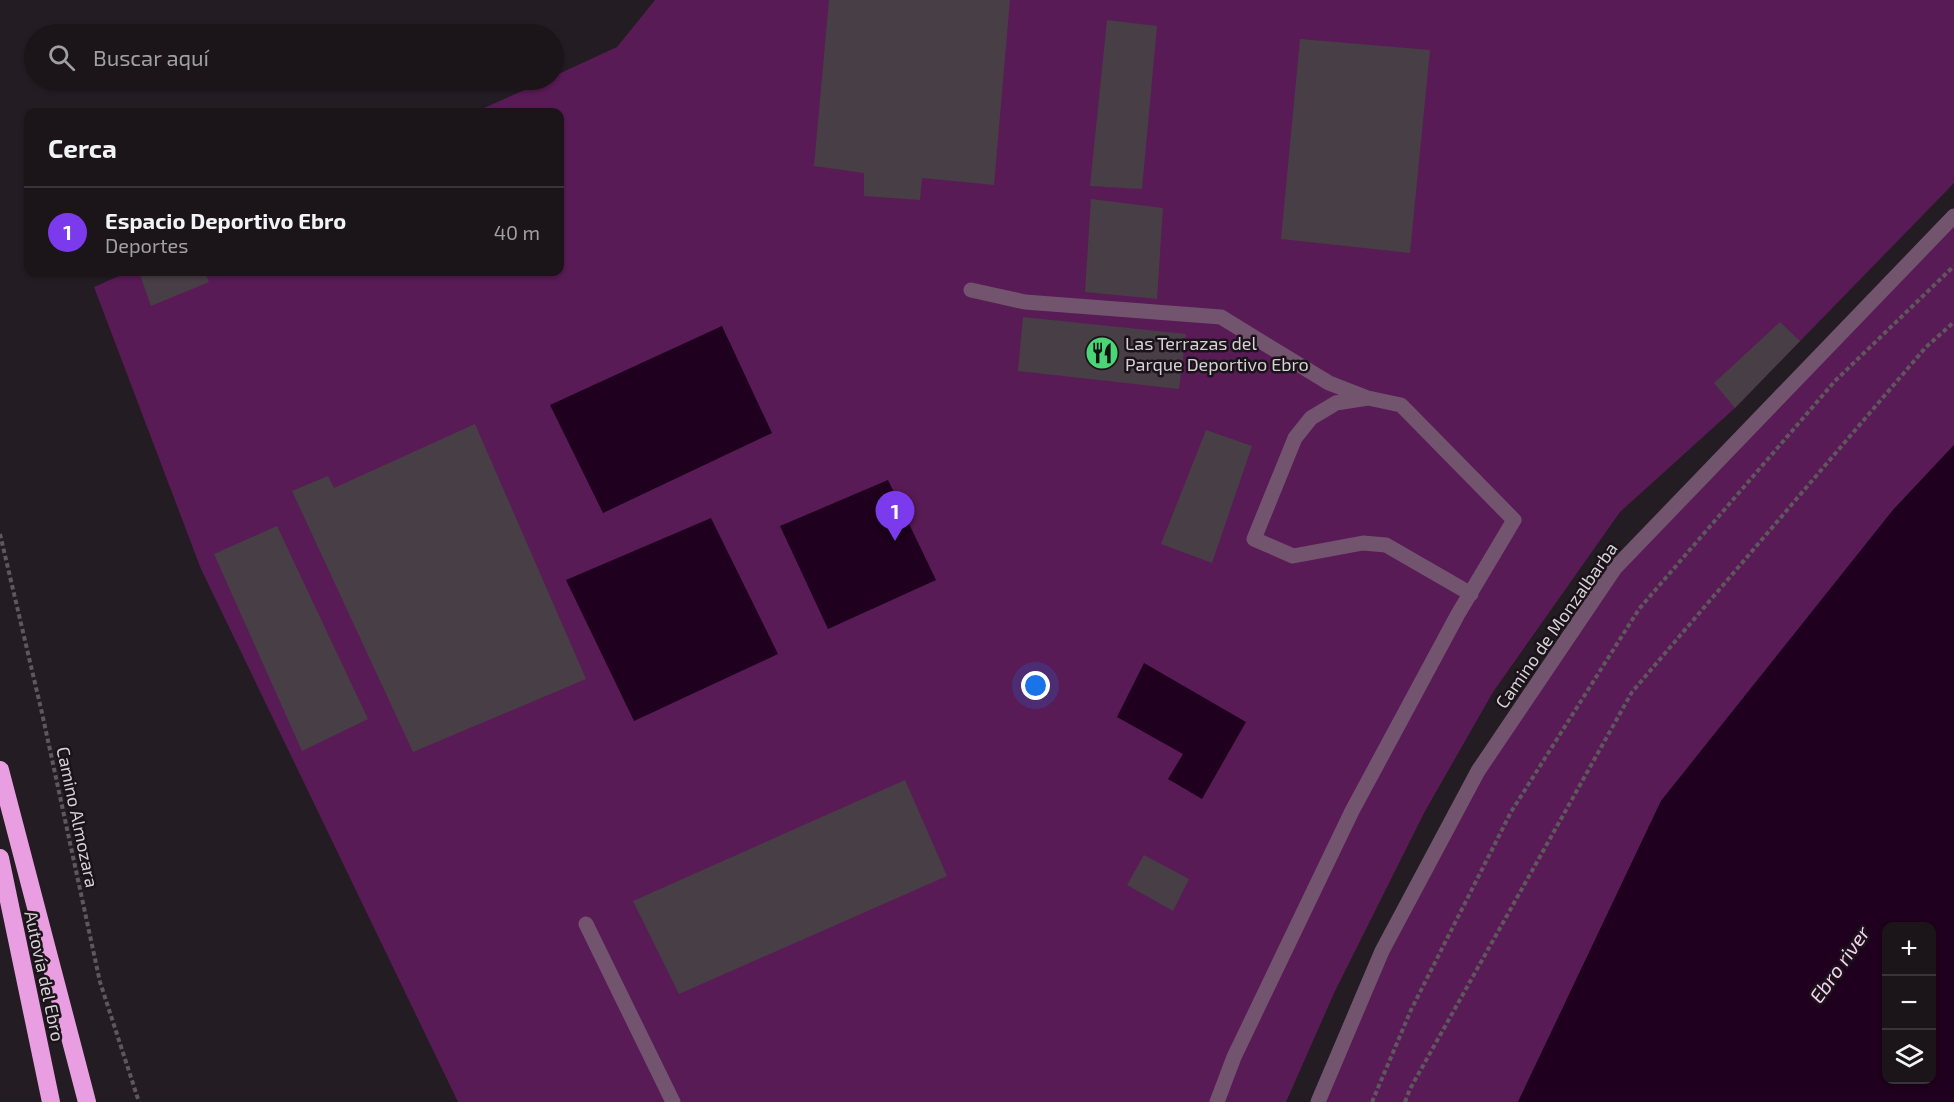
<!DOCTYPE html>
<html lang="es">
<meta charset="utf-8">
<style>
:root{--surface:#1b151a;--page:#241e23;--text:#f1f3f6;--muted:#a09fa2;--line:#393439;--accent:#7c3aed}
body{margin:0;font-family:"Exo 2",sans-serif;background:var(--page);color:var(--text)}
.controls{position:absolute;right:18px;bottom:18px;display:grid;overflow:hidden;border-radius:12px;box-shadow:0 2px 4px #0004}
.controls button{width:54px;height:54px;display:grid;place-items:center;padding:0;border:0;border-bottom:2px solid var(--line);background:var(--surface);color:var(--text);font:30px sans-serif}
.you{position:absolute;left:1036px;top:686px;width:21px;height:21px;margin:-15px;border:4px solid #fff;border-radius:50%;background:#1a73e8;box-shadow:0 0 0 9px #1a73e833}
.badge{display:grid;place-items:center;width:39px;height:39px;border-radius:50%;background:var(--accent);color:#fff;font-size:20px;font-weight:700}
.pin{position:absolute;translate:-50% -50px;filter:drop-shadow(0 2px 3px #0008)}
.pin::after{content:'';position:absolute;top:32px;width:21px;height:18px;background:inherit;clip-path:polygon(0 0,100% 0,50% 100%)}
.list{margin:0;padding:0;list-style:none}
h2{display:flex;justify-content:space-between;align-items:center;height:78px;margin:0;padding:0 24px;font-size:26px}
h2 small{font-size:20px;font-weight:400;color:var(--muted)}
.list li{display:grid;grid-template-columns:39px 1fr auto;gap:18px;align-items:center;box-sizing:border-box;height:90px;padding:0 24px;border-top:2px solid var(--line)}
.list b{display:block;font-size:22px;white-space:nowrap}
.list p{margin:0;font-size:20px;white-space:nowrap;color:var(--muted)}
.list em{font-size:20px;font-style:normal;color:var(--muted)}
.icon{flex:none;width:33px;height:33px;fill:none;stroke:currentColor;stroke-width:2;stroke-linecap:round;stroke-linejoin:round}
.map{position:relative;flex:none;width:1954px;height:1102px;overflow:hidden}
.search{position:absolute;background:var(--surface);box-shadow:0 2px 4px #0004;left:24px;top:24px;width:540px;height:66px;display:flex;align-items:center;gap:15px;box-sizing:border-box;padding:0 21px;border-radius:33px;color:var(--muted);font-size:22px}
.panel{position:absolute;background:var(--surface);box-shadow:0 2px 4px #0004;left:24px;top:108px;width:540px;height:168px;border-radius:12px}
.map>svg:first-child{display:block}
.green{fill:#591b55}
.water{fill:#1f001e;fill-rule:evenodd}
.building{fill:#483e46}
.lines{fill:none;stroke-linecap:round;stroke-linejoin:round}
.path{stroke:#5e575d;stroke-width:4;stroke-dasharray:4.5 3;stroke-linecap:butt}
.minor{stroke:#73546f;stroke-width:15}
.highway{stroke:#e99ee1;stroke-width:18}
.labels{text-anchor:middle;dominant-baseline:central;stroke-width:5;stroke-linejoin:round;paint-order:stroke}
.poi-label{font-size:18px;fill:#d6d0d5;stroke:#1b131a;text-anchor:start}
.street-label{font-size:18px;fill:#d6d0d5;stroke:#1b131a}
.water-label{font-size:20px;font-style:italic;fill:#f5cef0;stroke:#1b131a}
</style>
<div class="map">
<svg width="1954" height="1102" viewBox="0 0 1954 1102">
<rect width="100%" height="100%" fill="#241c23"/>
<path class="green" d="M655 0H1954V183L1735 408 1620 512 1493 692 1424 813 1335 991 1286 1102H458L201 569 94 287 128 272H560V112H475L547 80H554V76L617 47Z
M1954 216V445L1893 510 1661 801 1518 1102H1318L1382 951 1478 771 1615 568Z"/>
<path class="water" d="M722 326 772 433 603 513 550 405Z
M1954 445V1102H1518L1661 801 1893 510ZM1886 926H1932V1080H1886Z
M888 480 936 580 828 629 780 526Z
M711 518 778 654 634 721 566 580Z
M1144 663 1246 722 1202 799 1168 779 1183 754 1117 717Z"/>
<path class="building" d="M829 0H1010L994 185 922 178 920 200 864 196V173L814 166Z
M1107 20 1157 26 1142 189 1090 186Z
M1300 39 1430 50 1410 253 1281 239Z
M1091 199 1163 208 1157 299 1085 292Z
M152 272H205L209 282 151 306 140 275Z
M1023 317 1186 334 1179 389 1018 371Z
M1780 322 1800 341 1735 408 1714 383Z
M475 424 586 679 413 752 292 491 328 476 334 488Z
M1206 430 1252 446 1212 563 1161 544Z
M277 526 368 719 302 751 214 554Z
M905 780 947 876 679 994 633 901Z
M1144 855 1189 879 1173 911 1127 885Z"/>
<g class="lines">
<path class="path" d="M0 534 42 713 100 982 139 1102
M1372 1102 1411 1010 1511 812 1639 609 1835 381 1954 266
M1405 1102 1410 1089 1632 692 1926 347 1954 322"/>
<path class="minor" d="M971 290 1025 302 1221 317 1329 383 1365 397
M586 924 673 1102
M1217 1102 1234 1057 1352 811 1458 614 1514 520 1401 405 1368 398 1336 403 1311 418 1295 438 1254 539 1293 556 1363 543 1386 545 1471 594
M1318 1102 1382 951 1478 771 1615 568 1954 216"/>
<path class="highway" d="M0 770 87 1102
M0 858 51 1102"/>
</g>
<defs>
<g id="restaurant-disc" transform="scale(1.725)"><circle r="9.5" fill="#4ad677" stroke="#1b131a"/><path d="M-5-6h1v4h1v-4h1v4h1v-4h1v5L-1.5 .5V6h-2V.5L-5-1ZM5-6V6H3V1.5H1.5Q1.5-4 5-6Z" fill="#111"/></g>
</defs>
<g fill-rule="evenodd">
<use href="#restaurant-disc" x="1102" y="353"/>
</g>
<g class="labels">
<g class="poi-label">
<text x="1125" y="343">Las Terrazas del<tspan x="1125" dy="21">Parque Deportivo Ebro</tspan></text>
</g>
<g class="street-label">
<text transform="translate(1556 625) rotate(-55)">Camino de Monzalbarba</text>
<text transform="translate(78 817) rotate(78)">Camino Almozara</text>
<text transform="translate(45 976) rotate(78)">Autovía del Ebro</text>
</g>
<g class="water-label">
<text transform="translate(1839 964) rotate(-55)">Ebro river</text>
</g>
</g>
</svg>
<div class="controls">
<button>+</button>
<button>−</button>
<button><svg class="icon" aria-label="layers" viewBox="0 0 24 24"><path d="M12 4l9 5-9 5-9-5zM3 14l9 5 9-5"/></svg></button>
</div>
<div class="you"></div>
<div class="pin badge" style="left:895px;top:541px">1</div>
<div class="search"><svg class="icon" aria-label="search" viewBox="0 0 24 24"><circle cx="10" cy="10" r="6"/><path d="M15 15l6 6"/></svg>Buscar aquí</div>
<section class="panel">
<h2>Cerca<small></small></h2>
<ul class="list">
<li><span class="badge">1</span><div><b>Espacio Deportivo Ebro</b><p>Deportes</p></div><em>40 m</em></li>
</ul>
</section>
</div>
